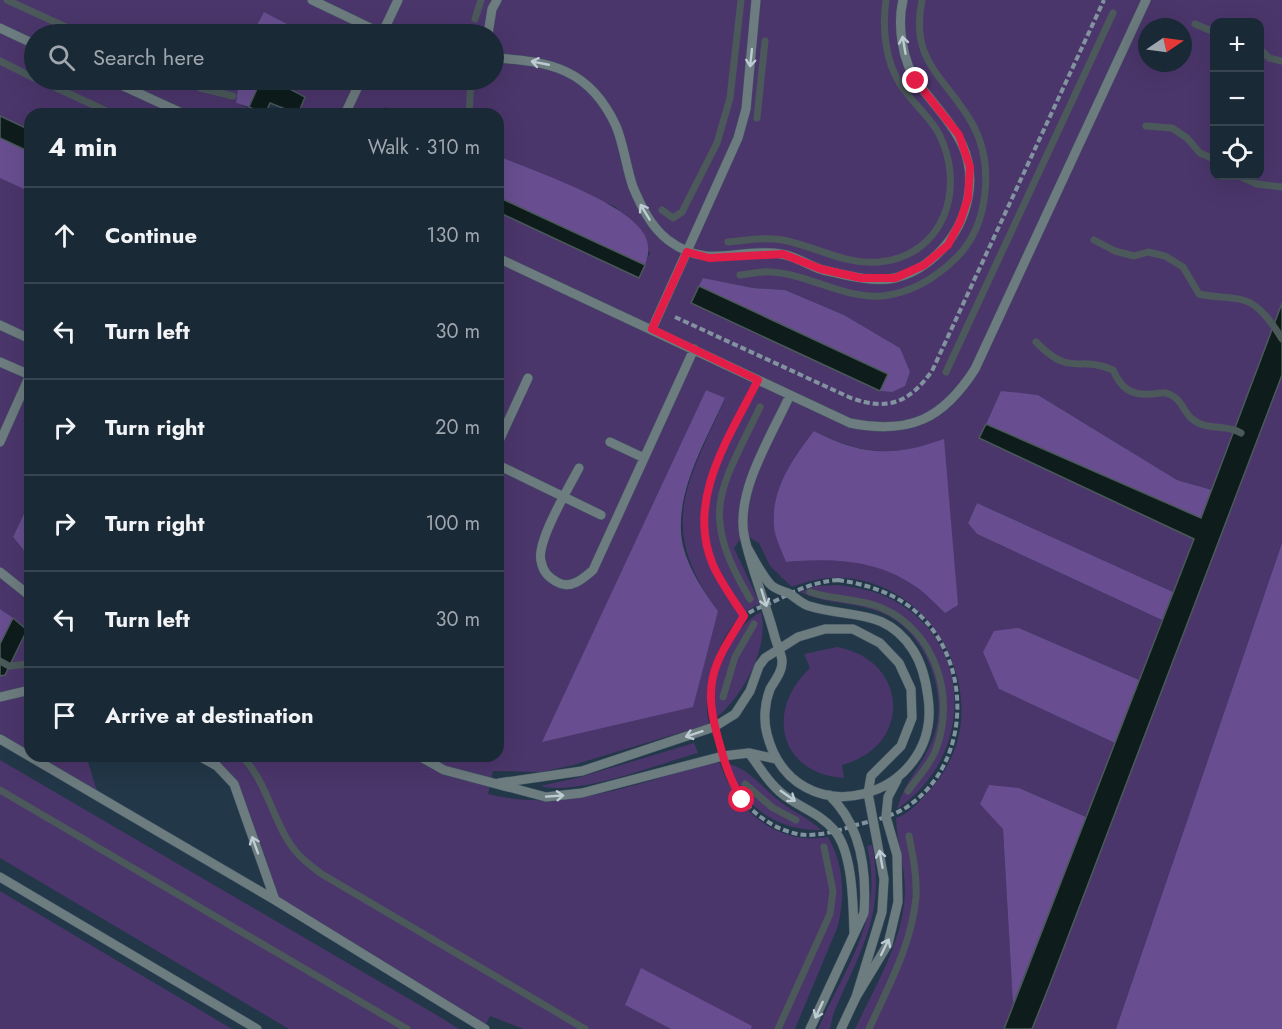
<!DOCTYPE html>
<meta charset="utf-8">
<style>
:root{--surface:#1a2936;--page:#23313e;--text:#f1f3f6;--muted:#9fa6ad;--line:#384551}
body{margin:0;font-family:Jost,sans-serif;background:var(--page);color:var(--text)}
.controls{position:absolute;right:18px;top:18px;display:grid;overflow:hidden;border-radius:12px;box-shadow:0 6px 24px #0002}
.controls button{width:54px;height:54px;display:grid;place-items:center;padding:0;border:0;border-bottom:2px solid var(--line);background:var(--surface);color:var(--text);font:30px sans-serif}
.compass{position:absolute;left:1138px;top:18px;width:54px;height:54px;border-radius:50%;background:var(--surface);box-shadow:0 6px 24px #0002;rotate:77deg}
.stop{position:absolute;width:18px;height:18px;margin:-14px;border:4px solid #e11d48;border-radius:50%;background:#fff}
.stop.end{background:#e11d48;border-color:#fff;box-shadow:0 2px 6px #0008}
.list{margin:0;padding:0;list-style:none}
h2{display:flex;justify-content:space-between;align-items:center;height:78px;margin:0;padding:0 24px;font-size:26px}
h2 small{font-size:20px;font-weight:400;color:var(--muted)}
.list li{display:grid;grid-template-columns:39px 1fr auto;gap:18px;align-items:center;box-sizing:border-box;height:96px;padding:0 24px;border-top:2px solid var(--line)}
.list b{display:block;font-size:22px;white-space:nowrap}
.list em{font-size:20px;font-style:normal;color:var(--muted)}
.icon{flex:none;width:33px;height:33px;fill:none;stroke:currentColor;stroke-width:2;stroke-linecap:round;stroke-linejoin:round}
.map{position:relative;flex:none;width:1282px;height:1029px;overflow:hidden}
.search{position:absolute;background:var(--surface);box-shadow:0 6px 24px #0002;left:24px;top:24px;width:480px;height:66px;display:flex;align-items:center;gap:15px;box-sizing:border-box;padding:0 21px;border-radius:33px;color:var(--muted);font-size:22px}
.panel{position:absolute;background:var(--surface);box-shadow:0 6px 24px #0002;left:24px;top:108px;width:480px;height:654px;border-radius:18px}
.map>svg:first-child{display:block}
.green{fill:#4b366b;fill-rule:evenodd}
.forest{fill:#684e90}
.water{fill:#0e1d1c;stroke:#4b595b;stroke-width:1.5}
.lines{fill:none;stroke-linecap:round;stroke-linejoin:round}
.stream{stroke:#4b595b;stroke-width:7}
.lane-casing{stroke:#3f5363;stroke-width:10}
.path{stroke:#8293a0;stroke-width:4;stroke-dasharray:6 3;stroke-linecap:butt}
.lane{stroke:#6d7c7f;stroke-width:9}
.oneway{stroke:#bdcbd3}
.route{stroke:#e11d48;stroke-width:8}
</style>
<div class="map">
<svg width="1282" height="1029" viewBox="0 0 1282 1029">
<rect width="100%" height="100%" fill="#223748"/>
<path class="green" d="M0 0H1282V303L1212 490 1177 480 1038 395 1001 392 979 438 1194 539 1173 592 977 503 968 522 977 534 1162 620 1139 680 1019 628 999 689 1115 743 1086 817 1019 788 981 804 1003 828 1013 1004 1004 1029H855C875 986 904 940 905 891 905 866 897 843 896 818 910 813 918 803 928 792 1017 699 914 537 792 587L770 566 759 543 744 534 734 548 760 604C721 618 700 686 709 724L573 765 542 772 493 771 488 794C544 808 599 796 653 780 673 774 695 764 716 763H720C734 809 777 846 828 837 844 865 845 895 838 926L795 1029H751L752 1027 625 1005 671 1029H524L490 1016 484 1028 275 900 234 784 199 756H498V212L639 278 650 253 616 207 498 156V114H402L385 107 382 114H298L305 97 282 85 284 80H494V34H304L264 12 252 34H34V80H239L236 103 263 114H30V130L0 116ZM1214 22H1260V176H1214ZM1147 27H1183V63H1147ZM703 278 753 288 785 290 844 315 900 348 892 392 880 391ZM706 390 725 399C687 484 656 526 718 611L543 741ZM814 431C862 455 893 457 944 440L945 613C935 604 925 592 913 585 873 558 832 558 786 562Z
M0 178 30 192V501L13 537 30 558V756H86L99 797 0 739V676L5 675 27 630 0 609Z
M1282 375V543L1116 1029H1032Z
M840 585C858 588 877 591 893 600 977 645 972 759 897 809 904 781 925 763 934 736 949 692 925 629 880 612 853 602 825 604 800 592L815 586Z
M761 612C770 648 743 696 715 719 708 681 726 631 761 612Z
M837 647C909 660 913 746 842 765L844 778C780 774 764 711 810 668L804 654Z
M694 743 698 753C658 764 579 796 540 786L577 778Z
M0 760 440 1017 459 1029H289L0 858Z
M729 764C752 770 763 790 782 803 795 813 809 818 821 830 777 831 741 806 729 764Z
M872 845C886 917 859 952 833 1015L830 1029H818C845 967 885 918 867 846Z
M0 891 232 1029H0Z"/>
<path class="forest" d="M264 12 287 24 282 34H252Z
M239 80H261L249 107 236 103Z
M0 138 30 152V192L0 178Z
M498 156C533 171 626 202 644 234 650 245 649 255 645 265L498 197Z
M703 278 753 288 785 290 844 315 900 348 910 372 905 386 892 392 880 391 888 374 699 286Z
M706 390 725 398C705 443 672 496 683 546 689 570 704 592 718 611L693 707 542 742Z
M1001 391 1038 395 1177 480 1212 490 1201 518 986 424Z
M814 431C862 456 894 457 944 439L958 605 945 613C935 604 925 592 913 585 875 559 831 558 786 562 782 551 775 538 774 527 771 489 792 460 814 431Z
M30 501V558L13 537Z
M977 503 1173 592 1162 620 977 534 968 523Z
M1282 543V1029H1116Z
M0 609 13 618 0 644Z
M1019 628 1139 680 1115 743 999 689 983 652 994 631Z
M989 785 1019 788 1086 817 1013 1004 1003 829 980 804Z
M641 968 752 1026 751 1029H671L625 1005Z"/>
<path class="water" d="M261 80H284L282 85 305 97 298 114 270 103 265 114 249 107Z
M0 116 30 130V152L0 138Z
M498 197 645 265 639 278 498 212Z
M699 286 888 374 880 391 691 303Z
M1282 303V375L1050 984 1032 1029H1004L1194 539 979 438 986 424 1201 518Z
M13 618 27 630 5 675 0 676V644Z"/>
<g class="lines">
<path class="stream" d="M7 0 81 34
M475 19 481 0
M1195 24 1214 32
M1260 49 1269 58 1282 61
M0 61 34 78
M39 80 113 114
M200 88 233 96
M469 114 471 81
M757 118 765 41
M1146 126 1172 128 1187 138 1200 153 1214 159
M1239 176 1257 184 1282 187
M662 210 673 218 682 212 717 143 730 98 741 0
M1094 240 1115 251 1134 256 1148 252 1165 256 1183 267 1199 294C1214 298 1233 296 1246 301 1261 306 1274 326 1282 339
M728 242C750 240 770 236 791 242 821 249 847 265 879 262 945 256 966 187 939 134 929 115 911 102 900 84 885 60 882 27 886 0
M740 275C750 274 761 271 771 272 809 274 843 299 882 296 912 293 937 277 957 257 989 225 994 164 973 125 947 77 909 64 922 0
M1036 342C1072 379 1077 354 1113 370 1121 388 1131 396 1152 394 1157 394 1162 392 1166 393 1182 398 1182 410 1192 419 1207 431 1226 424 1241 433
M946 372 1113 13
M810 592C833 600 858 598 882 608 935 631 956 696 936 749 931 764 917 778 908 791
M750 599C698 511 720 491 760 407
M0 661 9 666 30 664
M723 697 735 657 754 624
M242 756C270 786 273 826 298 854 304 861 313 867 320 873L585 1029
M745 784 773 808 796 820
M0 790 407 1029
M778 1029 830 914 833 891 824 847
M869 1029C888 987 912 944 916 897 917 876 913 856 909 836"/>
<g class="lane-casing">
<path id="lane" d="M312 0 383 34
M0 28 34 44
M382 34 398 0
M488 34 492 9 497 0
M494 58C550 61 590 69 616 126 624 145 626 167 633 187 641 206 651 227 668 240 709 271 738 247 781 254 796 256 809 266 823 270 845 275 873 283 895 278 932 269 961 235 968 198 978 146 946 121 918 83 902 62 897 25 903 0
M110 80 184 114
M345 114 361 80
M498 258 850 423C910 435 943 419 975 369L1146 0
M0 325 30 339
M652 329 738 138 746 109 756 0
M0 362 30 375
M0 442 30 375
M610 442 644 458
M498 443 528 378
M498 465 601 515
M579 468C569 487 536 542 541 561 543 572 548 577 557 582 570 590 583 579 593 570L694 349
M748 549C755 561 761 574 770 584 774 589 783 591 790 594 796 598 802 604 809 606 850 619 885 607 913 650 922 664 926 681 928 697 943 800 794 840 767 734 763 720 765 702 770 689 775 680 783 671 782 660 781 652 776 643 774 634 765 601 751 568 744 535 736 490 772 435 790 395
M0 572 30 596
M0 697 30 690
M0 739 275 900 485 1029
M749 753C761 769 771 787 788 798 804 809 820 814 834 830 853 852 853 904 854 933
M199 756 217 766 234 784 275 900
M419 756 444 770 546 797 582 793 723 756 749 753 776 759
M499 783 582 771 714 727 735 714 750 691 759 666 765 658 798 637 825 629H853L880 643 899 663 911 689 912 718 901 746 871 776 868 793 884 879 882 912 856 997
M0 877 257 1029
M810 1029 864 913C867 871 861 825 829 795
M841 1029 856 997 888 944 898 902 897 855 886 817 888 797 897 780"/>
</g>
<path class="path" d="M675 317 851 398C888 411 909 403 932 371L1104 0
M838 580C864 584 889 591 910 607 972 653 974 758 911 804 896 816 875 820 856 825 840 830 824 835 807 835 776 834 742 808 730 779 725 767 722 753 718 740 712 719 707 700 712 678 716 657 729 634 743 618 749 610 765 606 775 601 797 590 813 582 838 580Z
M744 616C733 599 721 583 713 565 687 504 725 446 752 393"/>
<use href="#lane" class="lane"/>
</g>
<defs><path id="oneway-shaft" d="M-6 0H5M1.5-3L5.5 0L1.5 3" fill="none" stroke-width="1.6" stroke-linecap="round" stroke-linejoin="round" transform="scale(1.5)"/></defs>
<g class="oneway">
<use href="#oneway-shaft" transform="translate(904 45) rotate(-100)"/>
<use href="#oneway-shaft" transform="translate(751 58) rotate(96)"/>
<use href="#oneway-shaft" transform="translate(540 63) rotate(-169)"/>
<use href="#oneway-shaft" transform="translate(645 212) rotate(-121)"/>
<use href="#oneway-shaft" transform="translate(764 598) rotate(73)"/>
<use href="#oneway-shaft" transform="translate(694 734) rotate(162)"/>
<use href="#oneway-shaft" transform="translate(555 796) rotate(-4)"/>
<use href="#oneway-shaft" transform="translate(788 796) rotate(35)"/>
<use href="#oneway-shaft" transform="translate(255 845) rotate(-110)"/>
<use href="#oneway-shaft" transform="translate(881 859) rotate(-100)"/>
<use href="#oneway-shaft" transform="translate(885 947) rotate(-64)"/>
<use href="#oneway-shaft" transform="translate(819 1010) rotate(115)"/>
</g>
<g class="lines">
<path class="route" d="M742 800C731 782 725 765 720 745 702 685 711 667 744 616 733 599 721 583 713 565 685 500 730 436 758 380L652 329 687 252 709 258 783 254 821 269 861 278H895L924 265 948 245 960 222 968 198 970 167 959 135 916 81"/>
</g>
</svg>
<div class="controls">
<button>+</button>
<button>−</button>
<button><svg class="icon" aria-label="locate" viewBox="0 0 24 24"><circle cx="12" cy="12" r="6"/><path d="M12 2v4M12 18v4M2 12h4M18 12h4"/></svg></button>
</div>
<svg class="compass" viewBox="-18 -18 36 36"><path d="M0-13l5 13h-10z" fill="#e53935"/><path d="M0 13l5-13h-10z" fill="#9fa6ad"/></svg>
<div class="stop" style="left:742px;top:800px"></div>
<div class="stop end" style="left:916px;top:81px"></div>
<div class="search"><svg class="icon" aria-label="search" viewBox="0 0 24 24"><circle cx="10" cy="10" r="6"/><path d="M15 15l6 6"/></svg>Search here</div>
<section class="panel">
<h2>4 min<small>Walk · 310 m</small></h2>
<ul class="list">
<li><svg class="icon" aria-label="ahead" viewBox="0 0 24 24"><path d="M12 20V5M6 11l6-6 6 6"/></svg><div><b>Continue</b></div><em>130 m</em></li>
<li><svg class="icon" aria-label="left" viewBox="0 0 24 24"><path d="M17 20v-9H6M10 6l-5 5 5 5"/></svg><div><b>Turn left</b></div><em>30 m</em></li>
<li><svg class="icon" aria-label="right" viewBox="0 0 24 24"><path d="M7 20v-9h11M14 6l5 5-5 5"/></svg><div><b>Turn right</b></div><em>20 m</em></li>
<li><svg class="icon" aria-label="right" viewBox="0 0 24 24"><path d="M7 20v-9h11M14 6l5 5-5 5"/></svg><div><b>Turn right</b></div><em>100 m</em></li>
<li><svg class="icon" aria-label="left" viewBox="0 0 24 24"><path d="M17 20v-9H6M10 6l-5 5 5 5"/></svg><div><b>Turn left</b></div><em>30 m</em></li>
<li><svg class="icon" aria-label="arrive" viewBox="0 0 24 24"><path d="M6 21V4h12l-3 4 3 4H6"/></svg><div><b>Arrive at destination</b></div></li>
</ul>
</section>
</div>
